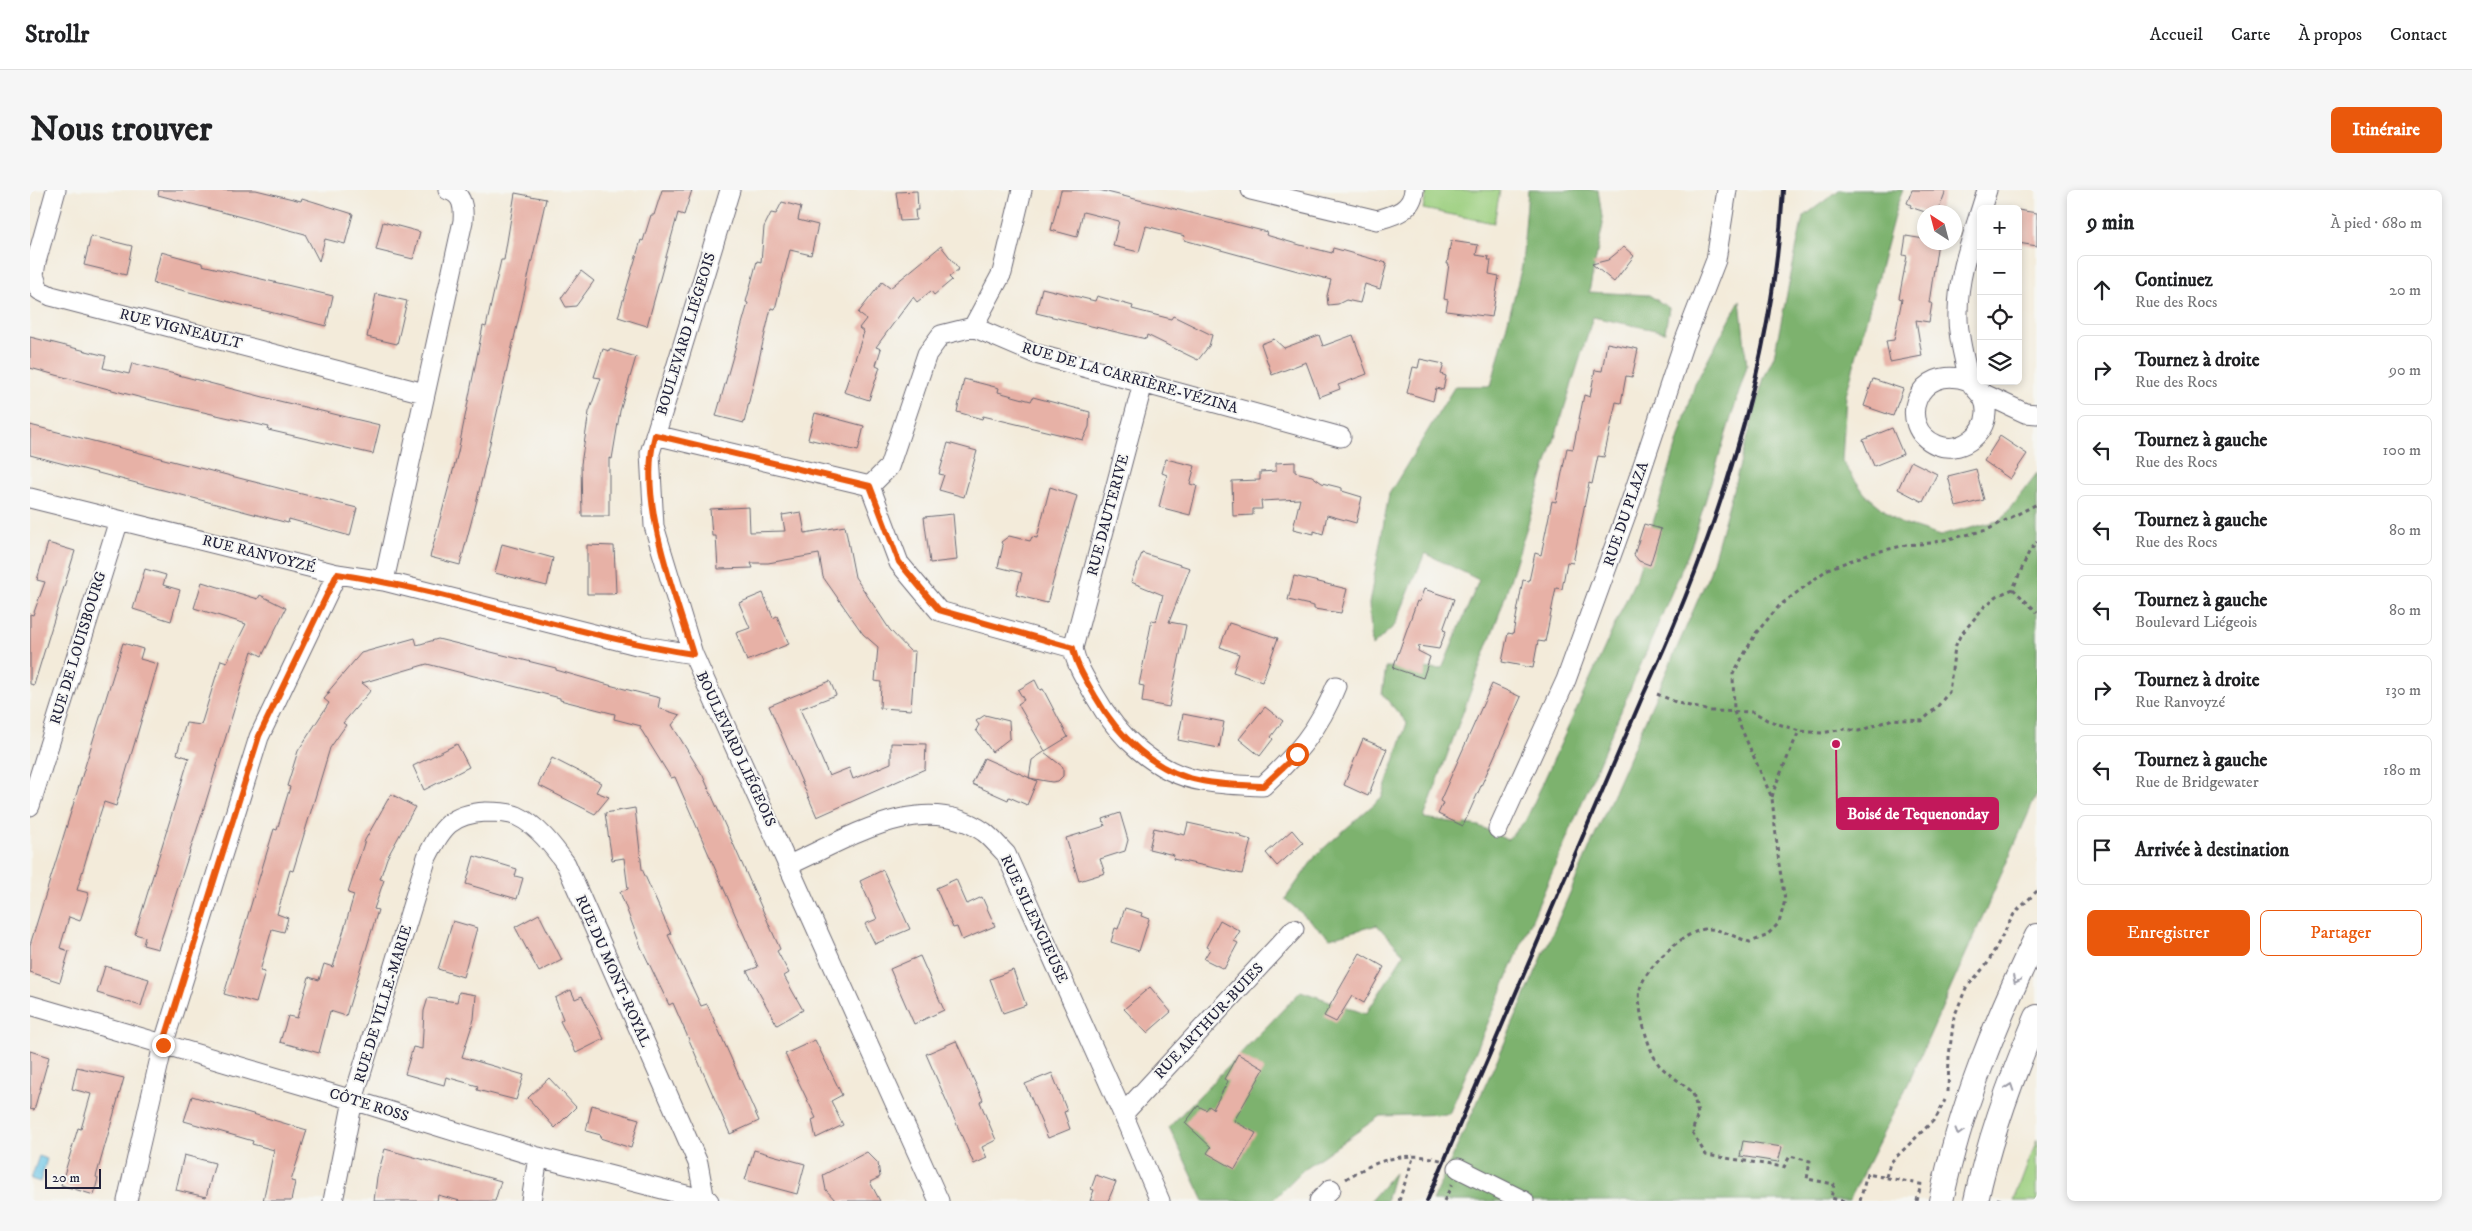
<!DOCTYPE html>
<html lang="fr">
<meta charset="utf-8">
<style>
:root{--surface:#fff;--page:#f6f6f6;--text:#202124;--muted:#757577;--line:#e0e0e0;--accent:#ea580c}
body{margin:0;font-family:"IM FELL DW Pica",serif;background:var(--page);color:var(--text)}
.controls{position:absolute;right:15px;top:15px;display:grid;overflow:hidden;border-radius:8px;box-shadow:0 2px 8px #0003}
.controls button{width:45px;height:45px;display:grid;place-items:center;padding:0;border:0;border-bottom:1px solid var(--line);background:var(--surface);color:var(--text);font:25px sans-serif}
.compass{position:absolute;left:1887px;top:15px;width:45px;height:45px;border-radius:50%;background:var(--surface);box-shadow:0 2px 8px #0003;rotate:324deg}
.scale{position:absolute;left:15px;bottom:12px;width:56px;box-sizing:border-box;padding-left:5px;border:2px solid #22223b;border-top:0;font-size:14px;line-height:18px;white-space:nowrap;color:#22223b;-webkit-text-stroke:4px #f6f6f2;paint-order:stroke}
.stop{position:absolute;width:15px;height:15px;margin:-11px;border:4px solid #ea580c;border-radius:50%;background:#fff}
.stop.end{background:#ea580c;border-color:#fff;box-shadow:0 1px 5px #0008}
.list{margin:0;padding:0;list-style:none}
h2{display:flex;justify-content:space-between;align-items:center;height:65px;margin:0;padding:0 20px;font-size:21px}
h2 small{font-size:16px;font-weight:400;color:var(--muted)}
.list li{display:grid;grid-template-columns:32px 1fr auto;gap:15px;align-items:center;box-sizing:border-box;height:70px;margin:0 10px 10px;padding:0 10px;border:1px solid var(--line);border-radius:8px}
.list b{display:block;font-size:19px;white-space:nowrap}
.list p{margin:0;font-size:16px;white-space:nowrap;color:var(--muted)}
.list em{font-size:16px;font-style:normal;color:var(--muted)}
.actions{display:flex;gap:10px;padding:15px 20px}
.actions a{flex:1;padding:11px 0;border:1px solid var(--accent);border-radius:8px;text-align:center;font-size:18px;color:var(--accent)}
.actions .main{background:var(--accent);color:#fff}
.icon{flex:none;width:28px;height:28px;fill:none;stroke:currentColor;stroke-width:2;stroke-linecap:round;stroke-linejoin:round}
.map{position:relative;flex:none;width:2007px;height:1011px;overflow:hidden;border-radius:8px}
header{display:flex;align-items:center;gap:30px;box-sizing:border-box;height:70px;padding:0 25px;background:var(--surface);border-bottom:1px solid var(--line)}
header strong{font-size:24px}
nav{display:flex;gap:28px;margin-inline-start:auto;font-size:18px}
.intro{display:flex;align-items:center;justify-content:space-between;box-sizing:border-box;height:120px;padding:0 30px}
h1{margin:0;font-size:35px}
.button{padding:12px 22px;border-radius:8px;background:var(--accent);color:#fff;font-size:18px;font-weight:700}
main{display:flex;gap:30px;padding:0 30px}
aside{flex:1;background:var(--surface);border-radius:8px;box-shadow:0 2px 8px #0003}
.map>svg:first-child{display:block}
.green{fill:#9ccf7f;stroke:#5f785d}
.forest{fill:#7db26e;stroke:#506a54}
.water{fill:#67c4e5;stroke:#447390}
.building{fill:#e7b1a6}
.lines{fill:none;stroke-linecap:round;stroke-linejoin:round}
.minor-casing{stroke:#6b6873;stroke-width:21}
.major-casing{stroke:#6b6873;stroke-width:26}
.path{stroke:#6b6873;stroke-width:3;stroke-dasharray:4 4;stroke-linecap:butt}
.minor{stroke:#fff;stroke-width:19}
.major{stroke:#fff;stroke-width:24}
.rail{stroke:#22223b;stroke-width:4}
.oneway{stroke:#9c9ca7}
.route{stroke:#ea580c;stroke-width:6}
.labels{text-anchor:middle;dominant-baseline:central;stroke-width:4;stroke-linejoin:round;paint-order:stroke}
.street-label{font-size:15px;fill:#22223b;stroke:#f6f6f2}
.leader{fill:none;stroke:#c2185b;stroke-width:2}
.callout-dot{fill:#c2185b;stroke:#f6f6f2;stroke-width:2}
.callout{fill:#c2185b;stroke:#c2185b;stroke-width:2}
.callout-label{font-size:16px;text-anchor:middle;font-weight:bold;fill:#fff}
</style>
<header>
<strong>Strollr</strong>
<nav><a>Accueil</a><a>Carte</a><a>À propos</a><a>Contact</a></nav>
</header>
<div class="intro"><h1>Nous trouver</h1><a class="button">Itinéraire</a></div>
<main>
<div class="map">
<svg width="2007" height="1011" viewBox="0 0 2007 1011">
<rect width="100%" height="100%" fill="#f6f6f2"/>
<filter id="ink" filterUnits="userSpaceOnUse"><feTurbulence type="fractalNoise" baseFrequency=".02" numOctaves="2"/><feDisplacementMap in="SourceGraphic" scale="10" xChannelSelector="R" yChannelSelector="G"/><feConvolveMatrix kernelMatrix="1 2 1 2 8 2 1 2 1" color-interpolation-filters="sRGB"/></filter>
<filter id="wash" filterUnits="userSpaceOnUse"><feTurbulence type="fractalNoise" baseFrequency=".0096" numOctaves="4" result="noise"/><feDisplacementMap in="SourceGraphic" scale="20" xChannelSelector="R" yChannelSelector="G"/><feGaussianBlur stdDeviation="1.12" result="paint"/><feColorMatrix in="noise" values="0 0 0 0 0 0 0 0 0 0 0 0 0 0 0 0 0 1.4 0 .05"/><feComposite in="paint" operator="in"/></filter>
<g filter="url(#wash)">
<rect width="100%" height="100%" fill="#f3ebda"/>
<path class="green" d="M1397 0H1470L1464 33 1393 19Z
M2007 949V1011H1984Z"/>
<path class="forest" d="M1498 0H1568L1573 34 1559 102 1619 105 1639 118 1635 142 1563 127 1471 419 1394 628 1449 636 1477 650 1496 630 1607 386 1665 194 1710 110 1717 176 1661 357 1419 924 1350 926 1274 979 1242 1011H1174L1139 937 1271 801 1336 824 1374 764 1347 735 1300 748 1255 709 1287 664 1352 607 1377 533 1352 504 1356 477 1412 479 1449 390 1395 363 1365 435 1342 456 1339 414 1359 304 1425 196H1461L1492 76Z
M1809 0H1873L1867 15 1816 205 1812 271 1835 304 1870 333 1910 346 1971 330 2007 283V604L1879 892 1819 1011H1402L1471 861 1680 382 1734 188 1744 166 1773 27Z
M1364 983 1356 1011H1340Z"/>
<path class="water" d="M9 966 17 969 10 992 1 989Z"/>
<g id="blocks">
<path class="building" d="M129 0H226L271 11 272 8 323 24 315 54 295 49 289 71 275 44 128 5Z
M632 0H662L654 25 648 23 617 136 588 127 611 50 613 51 621 25H624Z
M1031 0H1069L1237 42 1236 45 1270 55 1302 63 1303 58 1357 73 1350 99 1335 94 1330 113 1316 110 1308 114 1298 115 1297 106 1301 90 1154 50 1155 46 1116 36 1109 62 1083 56 1089 31 1053 22 1047 47 1021 40Z
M1882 0H1916L1908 22H1895L1880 17 1881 15 1877 13Z
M887 1 888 20H885L886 30 870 31 866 2Z
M485 3 516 9 447 310 430 375 400 367 428 262 453 136 456 137 471 70H474Z
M752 12 771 17 768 30 788 35 781 65 760 60 745 119 741 118 714 233 686 226 718 113 716 112 727 71 731 72 734 37 741 23 746 24Z
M1988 20 2007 23V56L1988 53Z
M353 32 390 42 383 69 346 60Z
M61 46 102 56 96 85 54 75Z
M1876 46 1894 49V52H1908L1899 113H1902L1899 132 1886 130 1892 166 1860 172 1856 151 1864 150 1872 109 1869 108 1877 66 1873 65Z
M1421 51 1448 55 1446 65 1459 67 1458 70H1461L1459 84 1469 86 1462 127 1416 121 1418 110 1414 109 1419 74H1417Z
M911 56 929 79 919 87 922 90 904 105 901 101 887 112 883 107 846 157 851 159 846 175 850 177 839 210 814 202 834 142 829 138 836 129 828 123 852 92 860 98Z
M1594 57 1604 66 1584 92 1562 74 1578 70Z
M131 62 172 73V75L303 106 296 136 123 93Z
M551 81 564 91 546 116 536 117 531 108Z
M1012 98 1065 111 1067 106 1103 116 1102 119 1141 129 1143 126 1182 145 1179 156 1168 170 1117 145 1116 149 1006 123Z
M346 104 377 111 367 154 337 147Z
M1289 145 1293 156 1323 145 1337 184 1308 195 1310 199 1289 207 1276 172 1242 185 1231 154 1244 149 1254 158Z
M0 147 76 166 73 178 99 184 102 173 245 210 350 235 343 264 238 240 239 237 112 208 0 178Z
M1577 153 1608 159 1602 187 1596 186 1591 213 1586 212 1574 267 1568 266 1562 294 1559 293 1543 373 1537 372 1532 399 1526 398 1515 452 1508 451 1503 478 1472 472 1478 443 1483 444 1493 390 1499 391 1505 363 1511 365 1522 311 1526 312 1537 258 1543 259 1554 205 1560 207 1565 180 1572 181Z
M573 159 579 161V159L606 167 590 221 582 269 579 268V326H552L551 274 559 222 571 188 564 187Z
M1390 169 1414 174 1411 184 1416 186 1413 200 1406 198 1403 211 1377 203 1383 177 1388 178Z
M934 189 969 198 968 202 1001 211 1003 207 1060 222 1059 237 1053 250 953 226 952 229 927 222Z
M1843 189 1873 199 1863 226 1834 216Z
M785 223 834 236 828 261 778 249Z
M0 235 327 318 320 346 259 329 258 333 0 265Z
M1862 238 1873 264 1844 276 1833 250Z
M1970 246 1997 264 1980 289 1954 271Z
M918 253 947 261 934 307 909 300 914 285 909 284Z
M1136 269 1165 276 1160 294 1167 296 1160 325 1129 317 1137 285 1132 283Z
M1881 271 1907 284 1893 312 1868 299Z
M1265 272V282L1282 286 1292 293 1312 298V301L1332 307 1326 333 1297 325 1293 344 1284 341V344L1263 339 1270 309 1231 311 1232 319H1223V325L1203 326 1202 291 1230 290V282L1246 281V273Z
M1946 279 1954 310 1926 317 1918 286Z
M1020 297 1047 306 1017 413 986 405 992 383 968 377 973 356 971 352 979 346 1000 351 1002 347 1007 348Z
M719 317 720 342 755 341 752 325 771 322 775 343 815 336 825 387 860 440 880 461H885L881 520 850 518 851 492 845 491 848 457 833 444 793 387 789 364 738 373H721L723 378 688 379 686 346H682L680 319Z
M923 324 927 370 900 373 894 327Z
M1614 334 1631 339 1620 375 1609 371 1604 365Z
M18 353 45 361 4 495 0 494V424L3 425 15 392 7 390Z
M472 354 523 368 517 396 465 383Z
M557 355 584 356 586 402 584 404H557Z
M1112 363 1160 378 1139 432 1156 435 1139 517 1112 512 1114 496 1109 495 1122 430 1126 431 1133 405 1101 392Z
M115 379 136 385 133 395 150 400 141 431 103 419Z
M1264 386 1317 399 1311 423 1284 419V416L1258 410Z
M172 392 228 409 230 405 256 418 232 466 222 461 174 618 128 759 113 755 115 747 105 744 159 568 147 564 156 533 171 535 191 470 197 472 216 434 164 418Z
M1394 399 1424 409 1413 440 1416 441 1409 459 1389 456 1388 461 1400 467 1393 488 1363 478 1387 411 1389 412Z
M733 403 743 428 747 426 759 454 717 471 706 443 720 438 709 413Z
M1199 433 1248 448 1232 492 1203 482 1209 464 1190 457Z
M385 448 387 455 408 449 526 478V480L579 495 630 508 628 518 650 525 642 535 673 586 750 759 747 761 759 783 754 786 773 820 747 835 717 781 728 777 645 587 641 588 610 538 611 536 584 529 585 524 530 510V508L397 474 332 493 341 500 313 533 316 535 300 558 263 681 260 680 247 724 258 728 254 742 242 739 230 781 235 782 226 813 194 804 244 639 247 640 260 597 257 596 268 561 299 513 294 509 300 502 297 503 331 463Z
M93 453 113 459 110 469 128 474 86 616 74 612 62 649 47 700 59 703 50 731 39 727 30 758 39 761 30 792 0 782V755Z
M1005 490 1010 500 1013 499 1038 547 1015 561 988 514 994 510 988 500Z
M800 491 806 505 770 519 799 586 819 578 823 589 861 573V553L896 554 895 579 787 627 739 516Z
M1462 494 1491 507 1433 636 1408 624 1413 613 1410 611Z
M1235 517 1253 531 1241 547 1243 549 1230 566 1209 549Z
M1153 524 1194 532 1189 558 1148 550Z
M955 525 979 531 980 548 962 562 946 540 949 535 946 531Z
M1333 549 1357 559 1338 606 1314 595Z
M427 554 439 577 394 600 383 576Z
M1014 562 1033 577V586L1028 591 1022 592 999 588 1002 570Z
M522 568 571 593 566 602 579 607 565 624 508 595Z
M954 568 1007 591 997 615 979 607 978 610 942 594Z
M361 604 385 617 357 668 350 689 354 690 344 719 348 720 316 826 300 821 289 863 250 852 258 826 267 828 279 787 289 790 294 774 303 777 324 705 318 703 335 650Z
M605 618 612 679 641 744 638 745 671 816 677 814 729 931 700 944 643 813 639 815 611 757 590 702 598 699 594 668 582 670 575 623Z
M1090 623 1098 650 1095 661 1070 669 1075 683 1049 691 1036 648 1075 636 1073 629Z
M1158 633 1212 645 1211 647 1221 650 1212 684 1143 669 1144 665 1119 659 1124 638 1155 645Z
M1262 640 1273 653 1247 676 1236 663Z
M444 666 487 679 485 686 493 688 487 709 436 694Z
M853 680 880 739 845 754 835 734 847 729 830 691Z
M926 689 937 714 952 707 965 736 932 750 927 737 923 738 906 698Z
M1095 718 1112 723 1111 726 1119 729 1109 761 1081 752 1085 738 1088 739Z
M509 724 532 770 509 782 485 737Z
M1190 730 1210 741 1204 751 1208 753 1194 779 1174 769 1180 759 1176 757Z
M423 731 447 738 433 787 408 779Z
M1330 763 1354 777 1334 813 1322 806 1306 832 1294 826Z
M890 766 914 820 884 834 860 779Z
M75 776 119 789 111 816 67 803Z
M983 780 996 815 973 823 960 789Z
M1120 797 1141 822 1117 843 1094 819Z
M541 800 545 809 552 806 574 849 546 863 530 831 533 829 525 808Z
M429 802 446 805 444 829 432 867 494 885 486 910 447 900 448 896 416 887 414 895 375 884 383 857 392 859 394 821 398 808 427 812Z
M785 850 812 905 801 911 813 935 786 948 782 930 786 928 755 864Z
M926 851 953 910 950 912 966 950 952 957 957 968 944 974 896 864Z
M0 861 19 867 4 920 0 919Z
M1208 864 1234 879 1204 931 1226 943 1205 979 1177 963 1181 957 1155 933 1168 916 1176 920 1179 916 1183 919 1198 891 1194 889Z
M47 877 94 888 66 987 68 988 64 1005 31 995 48 938 51 939 61 904 42 899Z
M1022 883 1037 921 1034 922 1040 939 1018 948 995 894Z
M519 888 546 917 525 938 498 908Z
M162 906 277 940 261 991 265 992 261 1011H233L244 960 222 954 223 951 154 931Z
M562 915 609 929 601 958 570 948 571 945 556 941Z
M1713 951 1752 957 1748 972 1710 966Z
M355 959 471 991 465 1011H430L408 1005 407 1011H344L347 987Z
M724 960 775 974 767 1004 715 990Z
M837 962 848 973 850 987 840 992 850 1011H806L796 1000 793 985Z
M154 965 185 973 176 1007 146 1000Z
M1066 985 1086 992 1078 1011H1060L1064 1000 1061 999Z"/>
</g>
</g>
<g filter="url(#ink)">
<use href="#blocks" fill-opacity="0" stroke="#6b6873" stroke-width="1"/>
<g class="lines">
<g class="minor-casing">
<path id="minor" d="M26 0 6 72 4 85 9 100 21 106 394 203
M700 0 620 263 624 336 663 464 909 1011
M1221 0 1347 30C1364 25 1382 21 1384 0
M1951 19 1957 0
M943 137 972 83 992 0
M1939 191C1887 171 1864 237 1907 255 1929 264 1955 246 1956 223 1957 203 1941 200 1938 187 1934 166 1927 143 1928 123 1928 86 1940 54 1951 19
M1113 193 1043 458C1046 475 1056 490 1065 506 1087 545 1125 583 1172 591 1192 595 1213 595 1233 596 1266 565 1289 540 1306 496
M1950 202 1995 223 2007 224
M625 245 840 296
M840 296 859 277 897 164 911 145 943 137 1006 164 1311 247
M840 296 869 373 909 421 1043 458
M0 308 307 384 354 391 607 455 663 464
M354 391 433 31C434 18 433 4 418 0
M0 616 89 330
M1468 639 1536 490 1601 311 1653 155 1686 70 1697 0
M759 675C817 649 893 599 954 642 962 648 969 657 976 664L1093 924 1130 1011
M0 815 323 910 508 967 679 1011
M1093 924 1264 739
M1428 978 1494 1011
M97 1011 133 855 229 547 307 384
M303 1011 323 910 397 667C412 637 421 624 456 622 465 622 478 622 487 626 507 635 523 656 536 674L668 973 675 1011
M501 1011 508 967
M1289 1011 1301 999"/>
</g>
<g class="major-casing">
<path id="major" d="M1911 1011C1930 918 1966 831 2007 746
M1946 1011C1959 948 1982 886 2007 827"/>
</g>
<path class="path" d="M1983 399 2007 422
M1627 504 1648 513 1680 521 1724 522 1737 530 1769 541 1792 543 1814 539 1829 541 1863 529 1892 531 1907 517 1919 502 1925 457 1930 446 1954 417 1967 406 1983 399 1999 362 2007 352
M1742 607 1746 594 1769 541
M1918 902 1919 866 1924 827 1936 798 1957 774 1984 724 2007 701
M1856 987 1860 973 1906 928 1915 910
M1316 989C1347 969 1377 960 1414 971
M1967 1009 1976 1011
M1369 1011 1384 965
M1414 1011 1422 994
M1814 1011 1801 1008 1804 994 1777 989 1780 971 1760 966 1754 977 1676 965 1662 942 1668 924 1663 903C1653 893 1640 886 1630 876 1619 864 1606 816 1610 799 1615 778 1653 741 1676 739 1690 738 1706 748 1720 752L1736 746 1749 733 1755 710 1749 674 1742 608 1704 522 1703 484 1726 443 1749 416 1798 379 1838 364 1876 355 1901 353 1957 340 2007 314
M1830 1011 1837 984 1895 995
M1887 1011 1891 994"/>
<use href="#minor" class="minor"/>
<use href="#major" class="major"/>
<path class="rail" d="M1397 1011 1611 510C1685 349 1743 179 1753 0"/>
</g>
<defs><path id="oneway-chevron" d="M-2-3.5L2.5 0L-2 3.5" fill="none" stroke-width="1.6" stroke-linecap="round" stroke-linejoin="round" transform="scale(1.25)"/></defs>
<g class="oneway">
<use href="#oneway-chevron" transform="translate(1986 790) rotate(115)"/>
<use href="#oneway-chevron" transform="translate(1980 897) rotate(-71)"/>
<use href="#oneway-chevron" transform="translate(1929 942) rotate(106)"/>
</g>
</g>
<g class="lines" filter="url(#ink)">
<path class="route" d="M133 855 229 546 307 384C427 402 542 445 663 464 644 401 607 310 625 245L840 296 869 372 909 420 1043 458C1046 475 1056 490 1065 506 1087 545 1125 583 1172 591 1192 595 1213 595 1233 596L1267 564"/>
</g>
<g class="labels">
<g class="street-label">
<text transform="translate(151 139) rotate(14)">RUE VIGNEAULT</text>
<text transform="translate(656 144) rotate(-73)">BOULEVARD LIÉGEOIS</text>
<text transform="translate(1100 188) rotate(16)">RUE DE LA CARRIÈRE-VÉZINA</text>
<text transform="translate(1596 324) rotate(-71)">RUE DU PLAZA</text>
<text transform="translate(1078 325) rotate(-75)">RUE DAUTERIVE</text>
<text transform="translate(229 364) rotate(14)">RUE RANVOYZÉ</text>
<text transform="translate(48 458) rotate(-73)">RUE DE LOUISBOURG</text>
<text transform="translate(706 559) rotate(65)">BOULEVARD LIÉGEOIS</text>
<text transform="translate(1004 729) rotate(65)">RUE SILENCIEUSE</text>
<text transform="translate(583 781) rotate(66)">RUE DU MONT-ROYAL</text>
<text transform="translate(353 814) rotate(-73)">RUE DE VILLE-MARIE</text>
<text transform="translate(1179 831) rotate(-47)">RUE ARTHUR-BUIES</text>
<text transform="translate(339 915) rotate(17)">CÔTE ROSS</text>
</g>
</g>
<path class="leader" d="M1806 554L1807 623"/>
<circle class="callout-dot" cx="1806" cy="554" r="5"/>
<rect class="callout" x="1807" y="608" width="161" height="31" rx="5"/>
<g class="callout-label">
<text x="1888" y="629">Boisé de Tequenonday</text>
</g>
</svg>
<div class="controls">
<button>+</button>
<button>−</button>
<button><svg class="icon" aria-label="locate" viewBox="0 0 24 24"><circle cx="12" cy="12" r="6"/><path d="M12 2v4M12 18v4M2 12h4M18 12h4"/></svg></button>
<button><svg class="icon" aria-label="layers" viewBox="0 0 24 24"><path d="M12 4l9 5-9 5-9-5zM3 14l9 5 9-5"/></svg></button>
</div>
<svg class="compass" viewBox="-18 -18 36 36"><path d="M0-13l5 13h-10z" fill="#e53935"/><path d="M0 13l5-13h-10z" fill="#757577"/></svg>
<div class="scale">20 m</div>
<div class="stop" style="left:1267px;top:564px"></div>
<div class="stop end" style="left:133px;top:855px"></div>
</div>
<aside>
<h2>9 min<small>À pied · 680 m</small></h2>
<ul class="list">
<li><svg class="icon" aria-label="ahead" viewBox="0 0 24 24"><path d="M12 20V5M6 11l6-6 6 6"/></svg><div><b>Continuez</b><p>Rue des Rocs</p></div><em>20 m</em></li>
<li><svg class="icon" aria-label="right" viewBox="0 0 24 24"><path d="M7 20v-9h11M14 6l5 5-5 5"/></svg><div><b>Tournez à droite</b><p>Rue des Rocs</p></div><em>90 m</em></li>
<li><svg class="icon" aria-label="left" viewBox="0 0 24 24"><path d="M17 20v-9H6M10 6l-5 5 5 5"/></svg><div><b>Tournez à gauche</b><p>Rue des Rocs</p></div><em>100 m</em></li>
<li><svg class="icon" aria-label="left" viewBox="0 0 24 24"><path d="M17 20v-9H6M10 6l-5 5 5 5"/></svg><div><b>Tournez à gauche</b><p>Rue des Rocs</p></div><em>80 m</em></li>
<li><svg class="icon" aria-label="left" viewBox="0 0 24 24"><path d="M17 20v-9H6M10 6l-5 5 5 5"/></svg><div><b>Tournez à gauche</b><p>Boulevard Liégeois</p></div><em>80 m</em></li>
<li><svg class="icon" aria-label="right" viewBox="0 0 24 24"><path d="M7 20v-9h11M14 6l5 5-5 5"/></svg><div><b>Tournez à droite</b><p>Rue Ranvoyzé</p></div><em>130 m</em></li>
<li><svg class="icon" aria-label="left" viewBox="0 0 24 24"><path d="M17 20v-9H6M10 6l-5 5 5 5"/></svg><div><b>Tournez à gauche</b><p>Rue de Bridgewater</p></div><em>180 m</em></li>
<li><svg class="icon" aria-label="arrive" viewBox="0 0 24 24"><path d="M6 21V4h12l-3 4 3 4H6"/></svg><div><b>Arrivée à destination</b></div></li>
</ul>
<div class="actions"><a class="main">Enregistrer</a><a>Partager</a></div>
</aside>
</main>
